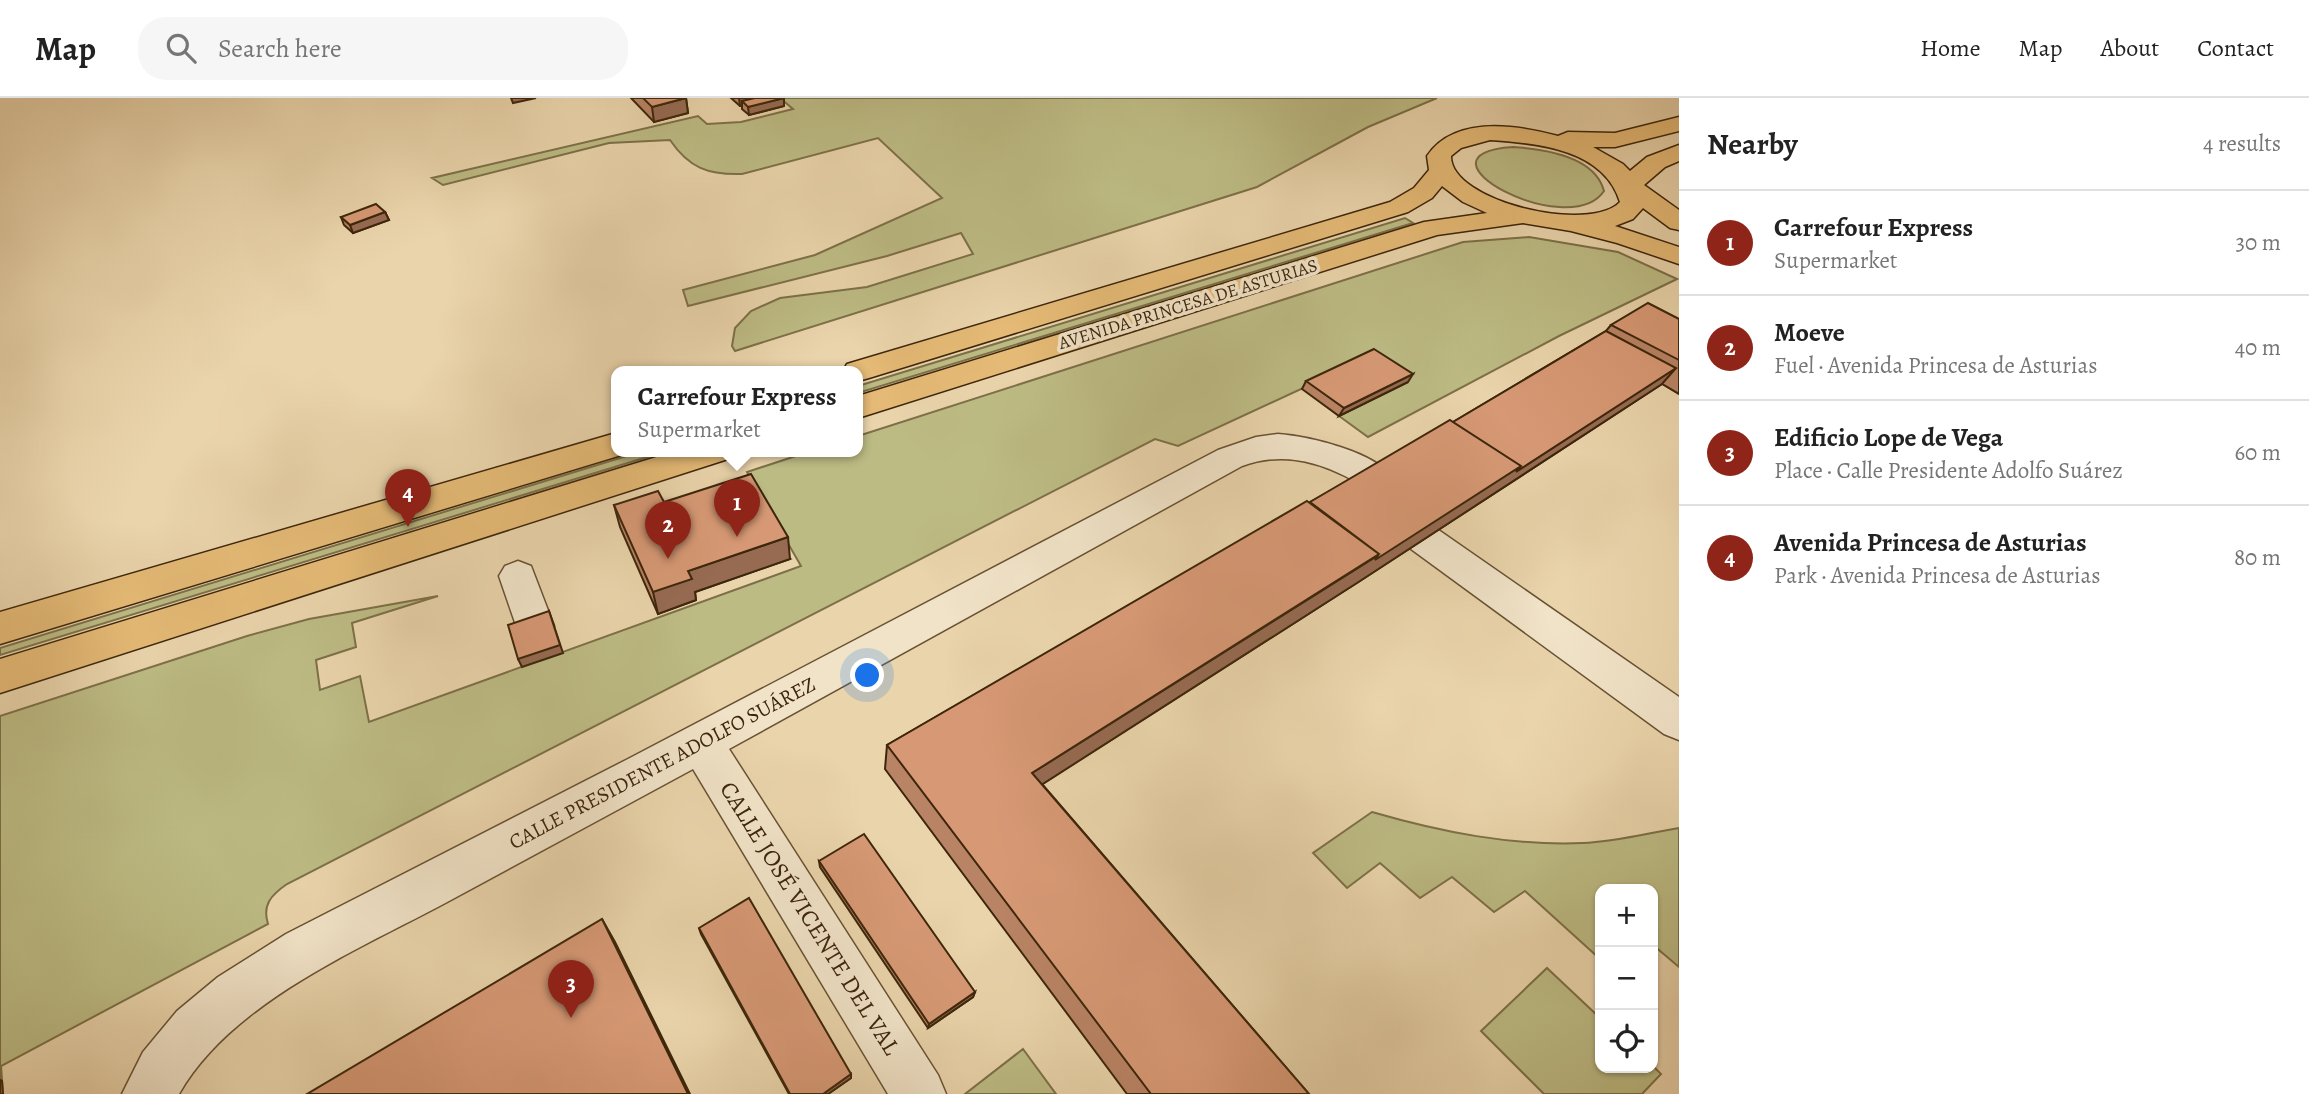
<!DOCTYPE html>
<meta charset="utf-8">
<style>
:root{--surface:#fff;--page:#f6f6f6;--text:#222;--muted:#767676;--line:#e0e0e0;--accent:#8f2418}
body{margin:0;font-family:Alegreya,serif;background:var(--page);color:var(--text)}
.controls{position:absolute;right:21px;bottom:21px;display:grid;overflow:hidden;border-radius:14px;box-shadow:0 2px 5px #0004}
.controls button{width:63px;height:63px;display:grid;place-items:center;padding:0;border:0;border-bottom:2px solid var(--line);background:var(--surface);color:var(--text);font:35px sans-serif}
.you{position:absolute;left:868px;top:578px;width:24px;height:24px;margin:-18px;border:5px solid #fff;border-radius:50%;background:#1a73e8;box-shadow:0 0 0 10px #1a73e833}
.badge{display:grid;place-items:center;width:46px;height:46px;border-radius:50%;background:var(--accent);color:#fff;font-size:23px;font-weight:700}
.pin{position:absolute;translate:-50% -58px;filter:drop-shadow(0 2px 4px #0008)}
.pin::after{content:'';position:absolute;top:37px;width:24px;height:21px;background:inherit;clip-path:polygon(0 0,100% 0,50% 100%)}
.popup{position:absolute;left:611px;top:268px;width:252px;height:91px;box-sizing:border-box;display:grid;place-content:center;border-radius:14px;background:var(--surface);filter:drop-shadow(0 2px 5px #0005);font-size:23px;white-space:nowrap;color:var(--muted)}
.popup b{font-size:26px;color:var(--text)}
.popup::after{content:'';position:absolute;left:50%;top:100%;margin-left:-14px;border:14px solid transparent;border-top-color:var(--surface)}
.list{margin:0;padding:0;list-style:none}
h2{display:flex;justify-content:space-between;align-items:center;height:91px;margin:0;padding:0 28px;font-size:30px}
h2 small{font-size:23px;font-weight:400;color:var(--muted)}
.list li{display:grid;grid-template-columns:46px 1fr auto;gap:21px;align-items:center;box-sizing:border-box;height:105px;padding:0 28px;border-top:2px solid var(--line)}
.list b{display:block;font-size:26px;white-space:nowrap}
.list p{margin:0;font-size:23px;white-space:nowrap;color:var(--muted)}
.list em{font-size:23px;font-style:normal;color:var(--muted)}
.icon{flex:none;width:38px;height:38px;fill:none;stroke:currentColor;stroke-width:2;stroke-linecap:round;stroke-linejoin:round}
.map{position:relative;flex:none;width:1679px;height:996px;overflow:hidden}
header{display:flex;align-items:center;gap:42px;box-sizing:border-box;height:98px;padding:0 35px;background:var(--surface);border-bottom:2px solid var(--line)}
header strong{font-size:33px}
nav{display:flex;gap:38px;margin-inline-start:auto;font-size:24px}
.search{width:490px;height:63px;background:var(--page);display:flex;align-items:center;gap:18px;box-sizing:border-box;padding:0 24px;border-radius:28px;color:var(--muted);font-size:26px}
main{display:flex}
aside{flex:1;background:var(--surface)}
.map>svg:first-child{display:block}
.green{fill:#bdbb84;stroke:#7d7048;stroke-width:2}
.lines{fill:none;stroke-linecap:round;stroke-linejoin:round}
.minor-casing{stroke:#685233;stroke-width:3}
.major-casing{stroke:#3d260b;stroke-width:3}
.minor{fill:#f1e3c8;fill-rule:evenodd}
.major{fill:#e5ba76;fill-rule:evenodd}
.wall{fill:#b98465;stroke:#3d260b;stroke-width:2}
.shaded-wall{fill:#966b52;stroke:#3d260b;stroke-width:2}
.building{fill:#d79975;stroke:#3d260b;stroke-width:2}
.labels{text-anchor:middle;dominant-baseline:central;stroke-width:7;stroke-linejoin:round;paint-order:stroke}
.far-street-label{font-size:18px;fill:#3d260b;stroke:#f1e3c8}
.street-label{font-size:21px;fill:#3d260b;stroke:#f1e3c8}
.near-street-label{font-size:24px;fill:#3d260b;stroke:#f1e3c8}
</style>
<header>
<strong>Map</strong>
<div class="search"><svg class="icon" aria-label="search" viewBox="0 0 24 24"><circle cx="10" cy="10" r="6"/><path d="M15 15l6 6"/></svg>Search here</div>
<nav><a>Home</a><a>Map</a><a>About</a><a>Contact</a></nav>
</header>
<main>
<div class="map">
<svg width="1679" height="996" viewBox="0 0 1679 996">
<rect width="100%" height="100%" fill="#ead4ab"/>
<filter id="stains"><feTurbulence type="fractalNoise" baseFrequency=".00286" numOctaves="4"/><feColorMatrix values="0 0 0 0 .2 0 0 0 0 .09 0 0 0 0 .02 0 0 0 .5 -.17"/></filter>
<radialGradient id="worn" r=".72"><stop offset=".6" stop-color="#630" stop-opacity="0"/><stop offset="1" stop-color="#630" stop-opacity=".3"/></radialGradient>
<path class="green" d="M780 0H1437L1368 29 1257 89 735 253 732 248 735 230 751 213 780 200 867 189 973 156 961 135 887 158 688 208 683 192 815 157 942 100 878 40 742 76C708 77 689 70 670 42L609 45 443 87 432 80 698 18 707 26 741 24 793 11Z
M1513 49C1544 51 1595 58 1604 93 1569 145 1403 56 1513 49Z
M1405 120 1413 125 858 295V288Z
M1529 139 1618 154 1677 181 1559 238 1368 339 1339 318 1370 259 1178 348 1155 341 287 786C271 797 262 807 268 826L1 968 3 996H0V618L247 538 309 521 438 498 352 525 356 549 316 562 320 592 360 578 369 624 801 468 747 374 811 353H858V338L1463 144Z
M643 353H667L0 557V550Z
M1372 714C1441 734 1511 748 1583 745 1615 744 1648 735 1679 730V869L1653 847V791H1600V861L1525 793 1494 814 1452 779 1420 800 1380 765 1347 790 1313 755Z
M1547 870 1600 920V970L1653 968 1661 976 1642 996H1544L1481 933Z
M1023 951 1056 996H965Z"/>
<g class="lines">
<g class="minor-casing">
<path id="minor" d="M1278 336C1307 338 1377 354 1392 380L1387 389 1375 392C1364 389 1355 383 1345 378 1311 361 1278 355 1242 368L729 651 938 977 946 996H888L693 671C612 715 530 759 449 803 360 851 231 904 179 996H122L143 954 177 913 218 879 286 836 628 661 1218 352 1256 339Z
M1424 427 1437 431 1679 599V642L1664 636 1411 451 1406 441 1411 431Z
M518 463 531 468 554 528 548 539 534 544 520 539 499 478 505 468Z"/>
</g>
<g class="major-casing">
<path id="major" d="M1679 19V33L1615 49H1593L1623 66 1630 73 1647 59 1679 47V63L1665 69 1644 87 1679 112V132L1670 130 1643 110 1633 121 1615 128 1679 149V166L1617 145 1571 133 1523 125 1437 137 858 320V298L1424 124 1487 115 1463 104 1442 88 1432 100 1408 114 869 280 858 283V273H843L847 266 1390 104 1414 90 1429 72 1427 58C1455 17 1517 27 1558 38L1568 34 1615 35ZM1490 42C1537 45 1604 51 1620 104 1590 136 1450 104 1451 58L1461 50Z
M616 335V353H629L628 355 0 546V514Z
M676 353H733L728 361 0 595V561Z"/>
</g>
<use href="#minor" class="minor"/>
<use href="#major" class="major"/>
</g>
<path class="wall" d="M631 0H686L688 15 654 24Z
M731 0H784V8L749 17 742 11V8H740Z
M385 114 389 122 353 135 344 127 341 119Z
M1679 221V296L1662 286 1360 483 1042 686 1309 996H1127L885 671 887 647 1310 404 1453 324 1606 233 1611 227Z
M1306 283 1408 284 1339 318 1302 291Z
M664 404 790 461 695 494 696 502 658 516 620 429 614 407Z
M819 763 975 894 973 899 928 930 820 769Z
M699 830 851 976V980L828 996H789L701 836Z"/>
<path class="shaded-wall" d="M511 0H536L513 5Z
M686 0 688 15 654 24 652 9Z
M739 0H774L742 3V8H740Z
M784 0V8L749 17 748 9Z
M385 114 389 122 353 135 350 127Z
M1676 270 1662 286 1360 483 1024 698 1032 675Z
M1413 276 1408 284 1339 318 1344 310Z
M788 439 790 461 695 494 696 502 658 516 653 494 688 473Z
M549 513 563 555 522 569 518 561Z
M602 821 615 844 690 996H688Z
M975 894 973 899 928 930 929 926Z
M851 976V980L828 996H823Z
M0 982 2 983 3 996H0Z"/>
<path class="building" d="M643 0H686L652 9Z
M755 0H784L748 9 742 3Z
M376 106 385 114 350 127 341 119Z
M1648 205 1679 221V262L1611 227Z
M1606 233 1676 270 1516 374 1521 368 1453 324Z
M1374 251 1413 276 1344 310 1306 283Z
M1450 322 1521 368 1375 462 1379 456 1310 404Z
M751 376 788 439 688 473 692 481 653 494 614 407 658 393 664 404Z
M1307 403 1379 456 1032 675 1309 996H1151L887 647Z
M549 513 560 547 518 561 508 527Z
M864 736 975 894 929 926 819 763Z
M749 800 851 976 823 996H790L699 830Z
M602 821 688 996H307Z"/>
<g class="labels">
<g class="far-street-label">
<text transform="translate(1188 206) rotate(-17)">AVENIDA PRINCESA DE ASTURIAS</text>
</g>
<g class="street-label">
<text transform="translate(662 665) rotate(-28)">CALLE PRESIDENTE ADOLFO SUÁREZ</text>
</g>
<g class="near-street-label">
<text transform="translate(810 820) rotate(58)">CALLE JOSÉ VICENTE DEL VAL</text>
</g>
</g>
<rect width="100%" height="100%" filter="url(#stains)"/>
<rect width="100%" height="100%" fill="url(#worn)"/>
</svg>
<div class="controls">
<button>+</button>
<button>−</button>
<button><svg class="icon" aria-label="locate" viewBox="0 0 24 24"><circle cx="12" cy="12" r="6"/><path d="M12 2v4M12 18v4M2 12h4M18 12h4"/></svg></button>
</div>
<div class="you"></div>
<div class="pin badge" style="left:737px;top:439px">1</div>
<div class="popup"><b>Carrefour Express</b>Supermarket</div>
<div class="pin badge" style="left:668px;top:461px">2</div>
<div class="pin badge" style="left:571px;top:920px">3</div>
<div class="pin badge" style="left:408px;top:429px">4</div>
</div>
<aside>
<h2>Nearby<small>4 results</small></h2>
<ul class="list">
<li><span class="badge">1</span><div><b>Carrefour Express</b><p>Supermarket</p></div><em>30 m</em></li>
<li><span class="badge">2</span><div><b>Moeve</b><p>Fuel · Avenida Princesa de Asturias</p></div><em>40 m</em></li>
<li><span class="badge">3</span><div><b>Edificio Lope de Vega</b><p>Place · Calle Presidente Adolfo Suárez</p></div><em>60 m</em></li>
<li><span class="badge">4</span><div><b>Avenida Princesa de Asturias</b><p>Park · Avenida Princesa de Asturias</p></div><em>80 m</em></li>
</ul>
</aside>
</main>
